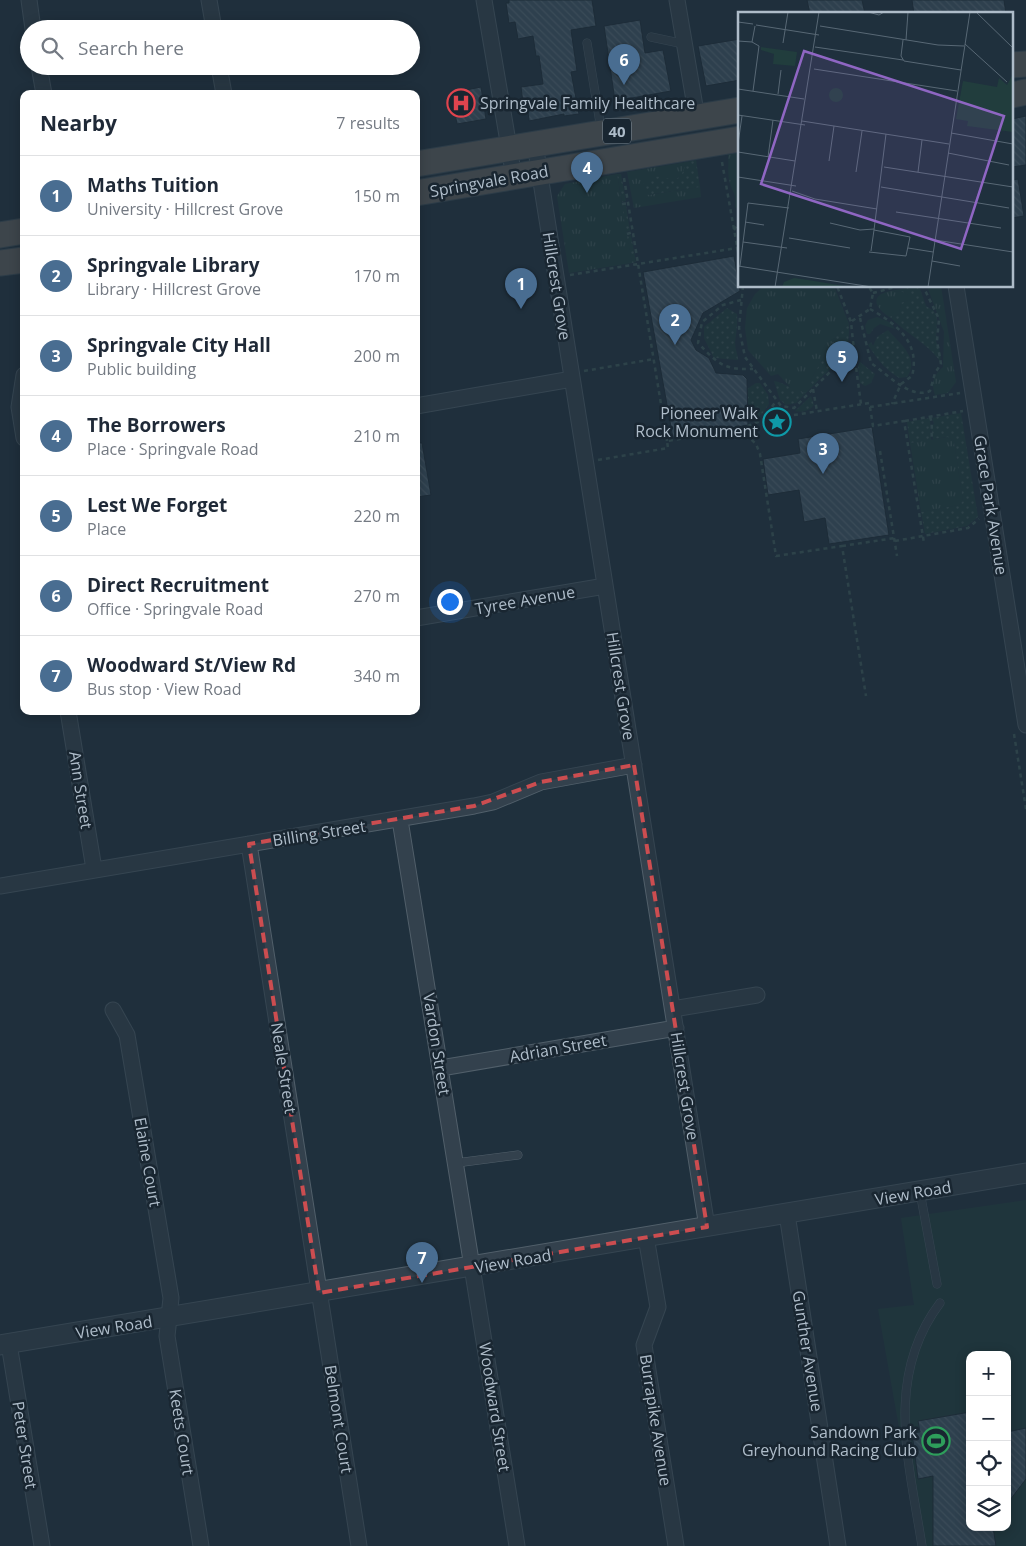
<!DOCTYPE html>
<meta charset="utf-8">
<style>
:root{--surface:#fff;--page:#f6f6f7;--text:#1f2937;--muted:#747a83;--line:#e0e1e3;--accent:#496d91}
body{margin:0;font-family:"Open Sans",sans-serif;background:var(--page);color:var(--text)}
.controls{position:absolute;right:15px;bottom:15px;display:grid;overflow:hidden;border-radius:10px;box-shadow:0 2px 12px #0003}
.controls button{width:45px;height:45px;display:grid;place-items:center;padding:0;border:0;border-bottom:1px solid var(--line);background:var(--surface);color:var(--text);font:25px sans-serif}
.you{position:absolute;left:449px;top:601px;width:18px;height:18px;margin:-12px;border:4px solid #fff;border-radius:50%;background:#1a73e8;box-shadow:0 0 0 8px #1a73e833}
.badge{display:grid;place-items:center;width:32px;height:32px;border-radius:50%;background:var(--accent);color:#fff;font-size:16px;font-weight:700}
.pin{position:absolute;translate:-50% -41px;filter:drop-shadow(0 1px 2px #0008)}
.pin::after{content:'';position:absolute;top:26px;width:18px;height:15px;background:inherit;clip-path:polygon(0 0,100% 0,50% 100%)}
.list{margin:0;padding:0;list-style:none}
h2{display:flex;justify-content:space-between;align-items:center;height:65px;margin:0;padding:0 20px;font-size:21px}
h2 small{font-size:16px;font-weight:400;color:var(--muted)}
.list li{display:grid;grid-template-columns:32px 1fr auto;gap:15px;align-items:center;box-sizing:border-box;height:80px;padding:0 20px;border-top:1px solid var(--line)}
.list b{display:block;font-size:19px;white-space:nowrap}
.list p{margin:0;font-size:16px;white-space:nowrap;color:var(--muted)}
.list em{font-size:16px;font-style:normal;color:var(--muted)}
.icon{flex:none;width:28px;height:28px;fill:none;stroke:currentColor;stroke-width:2;stroke-linecap:round;stroke-linejoin:round}
.map{position:relative;flex:none;width:1026px;height:1546px;overflow:hidden}
.search{position:absolute;background:var(--surface);box-shadow:0 2px 12px #0003;left:20px;top:20px;width:400px;height:55px;display:flex;align-items:center;gap:12px;box-sizing:border-box;padding:0 18px;border-radius:28px;color:var(--muted);font-size:19px}
.panel{position:absolute;background:var(--surface);box-shadow:0 2px 12px #0003;left:20px;top:90px;width:400px;height:625px;border-radius:10px}
.map>svg:first-child{display:block}
.grass{fill:url(#grass-tufts)}
.garden{fill:url(#garden-dots)}
.pitch{fill:#213d3d;fill-rule:evenodd}
.building{fill:url(#building-back-hatch);stroke:#1b2833}
.lines{fill:none;stroke-linecap:round;stroke-linejoin:round}
.service-casing{stroke:#515f6a;stroke-width:9}
.minor-casing{stroke:#515f6a;stroke-width:17}
.tertiary-casing{stroke:#515f6a;stroke-width:21}
.trunk-casing{stroke:#3e4c57;stroke-width:27}
.path{stroke:#3f5a59;stroke-width:2.5;stroke-dasharray:4 4;stroke-linecap:butt}
.service{stroke:#33414d;stroke-width:8}
.minor{stroke:#33414d;stroke-width:15}
.tertiary{stroke:#33414d;stroke-width:19}
.trunk{stroke:#62605e;stroke-width:25}
.marked{fill:none;stroke:#cc4d50;stroke-width:4;stroke-dasharray:10 6;stroke-linejoin:round}
.labels{text-anchor:middle;dominant-baseline:central;stroke-width:5;stroke-linejoin:round;paint-order:stroke}
.shield{fill:#192631;stroke:#818f9b;stroke-width:1}
.shield-label{font-size:15px;font-weight:bold;fill:#aebcc9}
.poi-label{font-size:16px;fill:#aebcc9;stroke:#192631;text-anchor:end}
.street-label{font-size:16px;fill:#aebcc9;stroke:#192631}
.inset-road{fill:none;stroke:#586875;stroke-width:1}
.view{fill:#8f66c3;fill-opacity:0.15;stroke:#8f66c3;stroke-width:2.5}
.inset-edge{fill:none;stroke:#aebcc9;stroke-width:2.5}
</style>
<div class="map">
<svg width="1026" height="1546" viewBox="0 0 1026 1546">
<defs>
<pattern id="grass-tufts" width="24" height="20" patternUnits="userSpaceOnUse" patternTransform="scale(1.25)"><rect width="24" height="20" fill="#213d3d"/><path d="M3 7l-1-3M5 7V3M7 7l1-3M15 17l-1-3M17 17v-4M19 17l1-3" fill="none" stroke="#3f5758"/></pattern>
<pattern id="garden-dots" width="8" height="8" patternUnits="userSpaceOnUse" patternTransform="scale(1.25)"><rect width="8" height="8" fill="#213d3d"/><path d="M2 2h.1M6 6h.1" fill="none" stroke="#3f5758" stroke-width="1.8" stroke-linecap="round"/></pattern>
<pattern id="building-back-hatch" width="6" height="6" patternUnits="userSpaceOnUse" patternTransform="scale(1.25)"><rect width="6" height="6" fill="#425564"/><path d="M-1 5l2 2M0 0l6 6M5-1l2 2" fill="none" stroke="#5b6c79"/></pattern>
</defs>
<rect width="100%" height="100%" fill="#1f303d"/>
<path class="grass" d="M740 153V211L735 207C736 190 734 197 730 183 727 174 729 164 728 154Z
M686 162C686 166 685 170 683 174 681 177 654 191 648 195L700 187 701 197 634 208 627 172Z
M617 174 632 263 569 273 557 196 565 184Z
M764 286H834L849 324 836 336 810 381 813 386 806 393 793 390 778 374 771 376 748 350 745 328 747 308 755 294Z
M927 286H941L956 382 948 393 935 395C931 383 933 376 943 367L944 332Z
M890 291 903 292 915 298 901 303 899 314 891 318C876 309 868 296 890 291Z
M877 317 889 322 895 329 880 324 874 328 870 334H867L865 326 868 320Z
M948 437 954 441 963 501 959 505 921 512 910 443Z"/>
<path class="garden" d="M696 160 700 187 647 195 642 186C660 161 678 199 686 162Z
M617 174H621L626 201 622 202Z
M622 205H626L630 231 626 232Z
M631 235 636 262 632 263 627 236Z
M919 286 926 306 934 311 937 319 936 341 941 355 940 361C927 343 907 334 891 318L899 314 901 303 914 298 903 292 890 291Z
M727 308 737 314C738 323 736 334 735 343 735 349 738 355 738 360L714 358 704 338V327Z
M849 324C850 363 835 361 813 386L810 381 836 336Z
M888 330C900 344 920 358 907 377L899 378C885 369 877 359 868 345L871 342 873 346 877 337Z
M860 362 875 374 871 383 865 386 860 383 858 366Z
M774 381C786 383 794 391 806 393L796 403 786 405 780 400Z
M756 383H760L768 395 769 404 762 414 753 419 748 414 747 389Z
M811 396 814 405C809 411 803 413 795 411Z
M961 413 978 517 967 526 925 534 921 512 959 505 963 501 954 441 948 437 933 439 931 429 934 423 932 418Z
M930 418 931 440 910 443 907 422Z"/>
<path class="pitch" d="M1026 1200V1546H920L878 1309 914 1305 901 1218ZM970 1355H1007V1527H970Z"/>
<path class="building" d="M509 0H592L596 26 571 30 577 71 571 72 579 114 564 116V114L529 121 528 111H524L521 87 543 84 539 56H536L533 36 518 39 515 22 509 23 506 3H509Z
M807 0H862L865 14H810Z
M912 0H1004L1006 14H914Z
M640 20 645 53 663 50 671 91 615 101 604 26Z
M740 39V80L706 86 698 46Z
M481 87 486 119 457 124 451 93Z
M1026 116V165L1012 167V119Z
M1018 179 1024 216 1012 218V180Z
M734 256 740 291 703 313 691 340 696 350 709 358 716 373 743 375 747 379 748 425 673 438 643 272Z
M872 427 889 535 829 544 825 518 804 522 799 490 768 495 763 459 800 453 798 439Z
M416 443H422L431 495 416 497Z
M970 1412V1527H993L996 1546H933V1476L918 1479 912 1433 920 1432 918 1421Z
M1026 1428V1479L1007 1504V1432Z"/>
<g class="lines">
<g class="service-casing">
<path id="service" d="M651 37 684 44
M587 43 601 129
M456 1163 518 1155
M920 1192 937 1284
M922 1546C909 1462 884 1377 940 1303"/>
</g>
<g class="minor-casing">
<path id="minor" d="M29 0 33 29
M209 0 214 29
M484 0 514 177
M677 0 697 118
M39 66 44 94
M219 66 224 94
M535 144 707 1227
M956 286 1026 725
M24 375 19 407 24 438
M416 406 572 379
M416 618 605 586
M68 711 94 869
M400 820 517 1546
M249 844 359 1546
M0 886 474 806 493 802 541 782 634 765
M673 1009 757 995
M113 1010 127 1035 171 1298 167 1336 201 1546
M441 1068 676 1028
M787 1214 838 1546
M646 1237 658 1307 644 1345 676 1546
M9 1344 42 1546"/>
</g>
<g class="tertiary-casing">
<path id="tertiary" d="M0 1345 1026 1173"/>
</g>
<g class="trunk-casing">
<path id="trunk" d="M1012 65 1026 64
M1012 95 1026 92
M416 164 740 110
M416 193 740 139
M0 235 24 231
M0 263 24 260"/>
</g>
<path class="path" d="M722 162 740 263
M624 178 667 441
M622 204 629 203
M734 230 740 221
M627 234 633 232
M570 275 737 248
M743 286 739 328 745 357 781 406 794 408 835 367 855 360 851 322 837 286
M873 293 899 286
M741 300 723 305 702 322 698 343C718 364 724 370 753 369
M870 309C895 323 921 342 912 376L901 384 892 404
M860 318 871 363C887 374 911 400 930 391L935 373 941 364 937 341 939 319 923 286
M852 321 870 309 873 293 868 286
M855 360 861 404
M584 371 654 359
M813 389 817 411
M870 407 873 426 904 421 924 543
M930 417C933 424 931 431 932 439
M763 420 776 401
M905 421 963 411
M740 429 763 420 869 403 870 407 960 393
M880 451 897 556
M598 460 668 448 667 441 740 429 756 444 760 454 776 556 842 546 866 696
M895 541 968 528 979 519
M842 546 895 538
M1014 734 1026 809"/>
<use href="#service" class="service"/>
<use href="#minor" class="minor"/>
<use href="#tertiary" class="tertiary"/>
<use href="#trunk" class="trunk"/>
</g>
<path d="M0 0H1026V1546H0ZM634 765 707 1227 319 1293 249 844 474 806 541 782Z" fill="#1f303d" fill-opacity=".55" fill-rule="evenodd"/>
<path class="marked" d="M634 765 707 1227 319 1293 249 844 474 806 541 782Z"/>
<defs>
<g id="hospital-ring" transform="scale(1.4375)"><circle r="9.5" fill="#192631" stroke="#e0444e" stroke-width="1.5"/><path d="M-5-5h3v3.5h4V-5h3V5h-3V1.5h-4V5h-3Z" fill="#e0444e"/></g>
<g id="sight-ring" transform="scale(1.4375)"><circle r="9.5" fill="#192631" stroke="#0f9aa8" stroke-width="1.5"/><path d="M0-6L1.8-2.2L6-1.7L2.9 1.2L3.7 5.4L0 3.3L-3.7 5.4L-2.9 1.2L-6-1.7L-1.8-2.2Z" fill="#0f9aa8"/></g>
<g id="stadium-ring" transform="scale(1.4375)"><circle r="9.5" fill="#192631" stroke="#2e9e5b" stroke-width="1.5"/><path d="M0-5a6.5 5 0 1 0 0 10a6.5 5 0 1 0 0-10ZM-3.5-1.8h7v3.6h-7Z" fill="#2e9e5b"/></g>
</defs>
<g fill-rule="evenodd">
<use href="#hospital-ring" x="461" y="103"/>
<use href="#sight-ring" x="777" y="422"/>
<use href="#stadium-ring" x="936" y="1441"/>
</g>
<g class="labels">
<rect class="shield" x="603" y="118.5" width="28" height="25" rx="4"/>
<g class="shield-label">
<text x="617" y="131">40</text>
</g>
<g class="poi-label">
<text x="480" y="103" text-anchor="start">Springvale Family Healthcare</text>
<text x="758" y="413">Pioneer Walk<tspan x="758" dy="18">Rock Monument</tspan></text>
<text x="917" y="1432">Sandown Park<tspan x="917" dy="18">Greyhound Racing Club</tspan></text>
</g>
<g class="street-label">
<text transform="translate(489 181) rotate(-10)">Springvale Road</text>
<text transform="translate(557 286) rotate(81)">Hillcrest Grove</text>
<text transform="translate(991 505) rotate(81)">Grace Park Avenue</text>
<text transform="translate(525 600) rotate(-10)">Tyree Avenue</text>
<text transform="translate(621 686) rotate(81)">Hillcrest Grove</text>
<text transform="translate(81 790) rotate(81)">Ann Street</text>
<text transform="translate(319 833) rotate(-9)">Billing Street</text>
<text transform="translate(437 1044) rotate(81)">Vardon Street</text>
<text transform="translate(558 1048) rotate(-10)">Adrian Street</text>
<text transform="translate(284 1068) rotate(81)">Neale Street</text>
<text transform="translate(685 1086) rotate(81)">Hillcrest Grove</text>
<text transform="translate(148 1162) rotate(80)">Elaine Court</text>
<text transform="translate(913 1193) rotate(-10)">View Road</text>
<text transform="translate(513 1261) rotate(-10)">View Road</text>
<text transform="translate(114 1327) rotate(-9)">View Road</text>
<text transform="translate(808 1351) rotate(81)">Gunther Avenue</text>
<text transform="translate(495 1407) rotate(81)">Woodward Street</text>
<text transform="translate(339 1419) rotate(81)">Belmont Court</text>
<text transform="translate(656 1420) rotate(81)">Burrapike Avenue</text>
<text transform="translate(182 1432) rotate(81)">Keets Court</text>
<text transform="translate(25 1445) rotate(81)">Peter Street</text>
</g>
</g>
<g transform="translate(738 12)">
<rect width="275" height="275" fill="#1f303d"/>
<path d="M23 35 59 40 57 54 35 52 36 42 23 38ZM91 83a7 7 0 1 1 14 0a7 7 0 1 1-14 0ZM56 266 70 268 112 275H44L46 270Z" fill="#213d3d"/>
<path d="M275 62V120L229 114 230 109 218 107 225 69 259 75 261 66 269 73Z" fill="#213d3d"/>
<path class="inset-road" d="M130 0 141 3 146 0M238 0 275 36M0 10 15 12M18 13 81 23M82 14 200 33 226 34M165 28 163 44 166 49 223 58M168 28 170 0M0 29 14 30 17 14M14 30 21 34 15 79M45 31 50 0M227 32 269 70M77 35 165 48M76 57 219 79M0 77 66 87M40 82 43 58M0 103 67 113M64 109 211 132M213 121 275 132M0 132 4 104M0 140 57 149M210 141 271 153M30 145 35 108M91 149 96 114M146 155 275 175M118 160 124 119M180 160 184 128M0 165 58 174M143 175 271 196M54 179 77 187 139 197M158 200 263 216M7 210 26 213M92 211 122 218 136 217M136 218 148 122M51 226 112 236M197 228 275 240M5 230 49 236M170 236 195 240M131 240 168 244 172 225 136 218 133 239M194 249 222 254M0 254 134 275M2 254 10 191 51 196M37 275 81 0M190 275 232 0"/>
<path class="view" d="M66 39 266 104 223 237 23 172Z"/>
<rect width="275" height="275" class="inset-edge"/>
</g>
</svg>
<div class="controls">
<button>+</button>
<button>−</button>
<button><svg class="icon" aria-label="locate" viewBox="0 0 24 24"><circle cx="12" cy="12" r="6"/><path d="M12 2v4M12 18v4M2 12h4M18 12h4"/></svg></button>
<button><svg class="icon" aria-label="layers" viewBox="0 0 24 24"><path d="M12 4l9 5-9 5-9-5zM3 14l9 5 9-5"/></svg></button>
</div>
<div class="you"></div>
<div class="pin badge" style="left:521px;top:309px">1</div>
<div class="pin badge" style="left:675px;top:345px">2</div>
<div class="pin badge" style="left:823px;top:474px">3</div>
<div class="pin badge" style="left:587px;top:193px">4</div>
<div class="pin badge" style="left:842px;top:382px">5</div>
<div class="pin badge" style="left:624px;top:85px">6</div>
<div class="pin badge" style="left:422px;top:1283px">7</div>
<div class="search"><svg class="icon" aria-label="search" viewBox="0 0 24 24"><circle cx="10" cy="10" r="6"/><path d="M15 15l6 6"/></svg>Search here</div>
<section class="panel">
<h2>Nearby<small>7 results</small></h2>
<ul class="list">
<li><span class="badge">1</span><div><b>Maths Tuition</b><p>University · Hillcrest Grove</p></div><em>150 m</em></li>
<li><span class="badge">2</span><div><b>Springvale Library</b><p>Library · Hillcrest Grove</p></div><em>170 m</em></li>
<li><span class="badge">3</span><div><b>Springvale City Hall</b><p>Public building</p></div><em>200 m</em></li>
<li><span class="badge">4</span><div><b>The Borrowers</b><p>Place · Springvale Road</p></div><em>210 m</em></li>
<li><span class="badge">5</span><div><b>Lest We Forget</b><p>Place</p></div><em>220 m</em></li>
<li><span class="badge">6</span><div><b>Direct Recruitment</b><p>Office · Springvale Road</p></div><em>270 m</em></li>
<li><span class="badge">7</span><div><b>Woodward St/View Rd</b><p>Bus stop · View Road</p></div><em>340 m</em></li>
</ul>
</section>
</div>
